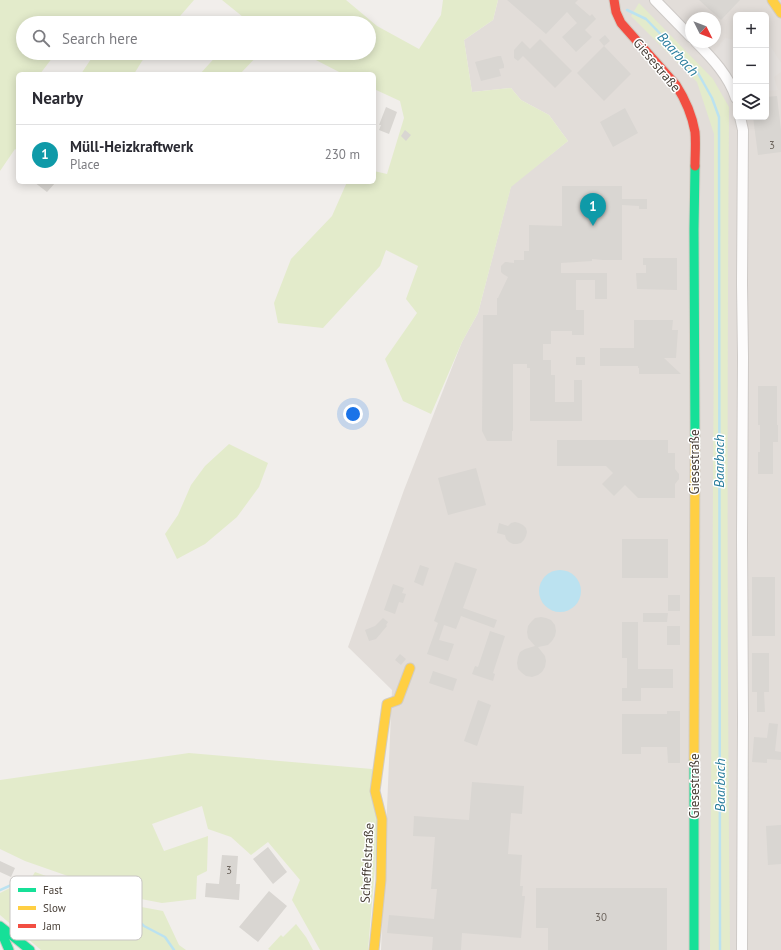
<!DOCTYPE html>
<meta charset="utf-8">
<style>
:root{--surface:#fff;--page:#f2f2f3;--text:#2b2b33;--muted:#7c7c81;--line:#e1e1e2;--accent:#837c76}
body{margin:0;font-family:"PT Sans",sans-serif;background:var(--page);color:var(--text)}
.controls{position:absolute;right:12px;top:12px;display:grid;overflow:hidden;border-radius:6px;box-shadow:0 2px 10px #0003}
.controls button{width:36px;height:36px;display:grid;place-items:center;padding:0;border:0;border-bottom:1px solid var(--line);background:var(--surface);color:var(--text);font:20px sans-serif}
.compass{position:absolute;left:685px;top:12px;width:36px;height:36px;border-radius:50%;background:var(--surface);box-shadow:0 2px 10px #0003;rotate:132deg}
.you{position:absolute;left:353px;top:414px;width:14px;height:14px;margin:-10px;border:3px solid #fff;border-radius:50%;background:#1a73e8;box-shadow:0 0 0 6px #1a73e833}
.badge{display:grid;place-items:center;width:26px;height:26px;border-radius:50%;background:var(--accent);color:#fff;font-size:13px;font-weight:700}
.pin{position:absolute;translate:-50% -33px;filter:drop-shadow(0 1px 2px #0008)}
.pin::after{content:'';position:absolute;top:21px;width:14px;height:12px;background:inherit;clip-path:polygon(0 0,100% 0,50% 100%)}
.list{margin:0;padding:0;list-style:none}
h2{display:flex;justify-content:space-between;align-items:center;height:52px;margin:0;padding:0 16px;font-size:17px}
h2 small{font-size:13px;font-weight:400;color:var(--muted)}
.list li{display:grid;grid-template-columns:26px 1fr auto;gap:12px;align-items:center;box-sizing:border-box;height:60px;padding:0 16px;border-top:1px solid var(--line)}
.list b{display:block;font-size:15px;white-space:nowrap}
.list p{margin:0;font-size:13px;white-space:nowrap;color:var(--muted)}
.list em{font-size:13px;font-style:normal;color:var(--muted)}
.icon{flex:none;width:22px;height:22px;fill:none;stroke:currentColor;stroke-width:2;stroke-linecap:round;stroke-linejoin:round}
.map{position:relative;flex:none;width:781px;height:950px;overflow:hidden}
.search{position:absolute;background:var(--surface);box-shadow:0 2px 10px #0003;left:16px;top:16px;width:360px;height:44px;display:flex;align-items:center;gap:10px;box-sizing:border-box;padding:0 14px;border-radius:22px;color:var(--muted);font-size:15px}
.panel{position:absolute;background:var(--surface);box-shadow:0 2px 10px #0003;left:16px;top:72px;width:360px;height:112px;border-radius:6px}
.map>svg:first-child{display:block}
.industrial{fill:#e2ddd9;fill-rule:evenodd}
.green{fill:#e3ebcb}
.parking{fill:#e3dfdc}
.water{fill:#bbe2f0}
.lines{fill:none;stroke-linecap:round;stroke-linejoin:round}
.stream{stroke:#bbe2f0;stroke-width:2.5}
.building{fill:#d9d6d2}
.street-casing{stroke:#cecac7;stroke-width:12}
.fast-casing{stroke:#d2ccc3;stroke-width:11}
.slow-casing{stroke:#d2ccc3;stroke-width:11}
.jam-casing{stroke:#d2ccc3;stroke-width:11}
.street{stroke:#fdfcfc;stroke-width:10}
.fast{stroke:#16e098;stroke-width:9}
.slow{stroke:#ffcf43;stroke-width:9}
.jam{stroke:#f24e42;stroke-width:9}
.labels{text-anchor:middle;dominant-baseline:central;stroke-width:3;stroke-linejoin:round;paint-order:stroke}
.number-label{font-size:11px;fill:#6e665f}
.street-label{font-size:13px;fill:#483f37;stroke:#fff}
.water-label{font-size:14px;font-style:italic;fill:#2a7e9d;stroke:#fff}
.key{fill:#fff;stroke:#c8c5c3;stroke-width:1}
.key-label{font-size:11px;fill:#483f37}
</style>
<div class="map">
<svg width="781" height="950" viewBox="0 0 781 950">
<rect width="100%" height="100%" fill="#f1eeeb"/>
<path class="industrial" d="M498 0H781V950H381L392 690 348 647 404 490 462 342 478 313 511 186 568 141 549 115 521 100 511 88 472 92 464 40 493 20ZM736 15H766V117H736ZM691 18H715V42H691Z"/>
<path class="green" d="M0 0H194L174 23H84L80 20 78 23H23V53H56L40 74H18V151L15 149 0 171Z
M222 0H346L377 26 419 49 441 15 443 0H498L493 20 464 40 472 92 511 88 521 100 549 115 568 141 511 187 478 313 462 342 431 414 403 401 385 359 417 313 406 299 418 266 386 250 380 266 323 328 278 323 274 303 291 259 332 216 347 182H374V171L387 174 404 118 400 101 374 89V74H343L312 58 306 53H369V23H246L248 21Z
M639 3 713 79 729 107C727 388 727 669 730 950H710L714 333V134L697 82 631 16Z
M95 53H149L142 61 134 74H81Z
M219 53H260L240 74H200Z
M229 444 268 463 259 487 237 517 205 544 177 559 165 534 178 515 191 485 205 466Z
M189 753 372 769 379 819 368 950H320L292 900 300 880 268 842 251 855 231 837 208 829 202 806 152 824 164 851 208 836 207 871 197 876 196 899 162 903 125 896 25 861 0 849V780Z
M35 872 120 903 163 911 179 945 186 950H41L0 915V893L32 877Z
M296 924 306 937 313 950H270L268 949 281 935 283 937Z"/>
<path class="parking" d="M725 38 736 40V98L710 57Z
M766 39 781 63V72L774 77 778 90 766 91Z"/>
<path class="water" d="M539 591a21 21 0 1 1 42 0a21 21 0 1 1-42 0Z"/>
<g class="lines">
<path class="stream" d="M627 10 646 19 698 73 712 98 719 117 720 950
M0 890 18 882 54 883 122 906 144 926 165 937 174 950"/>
</g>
<path class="building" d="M507 0H578L575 3 590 16 592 14 596 19 585 30 592 37 576 52 562 37 577 23 567 12 546 34Z
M699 0H740L721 20Z
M605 35 610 41 604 46 599 40Z
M540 39 572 71 555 88 523 56 518 61 514 58V50L522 41 530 49Z
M604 46 631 74 604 101 577 73Z
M498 56H501L504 65V68L499 69 501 76 481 81 475 62Z
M777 96 781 130V152L758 155 753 117H766V97Z
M386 107 397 112 389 134 379 130 381 125H379Z
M625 108 638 133 613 147 600 122Z
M405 130 411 135 406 141 401 136Z
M34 182H56L47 192Z
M562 186H622V199H647V209H639V206L622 205V260H603L592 259V261L561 263V273H607V299H595V280H576V310H584V335H572V331H551V344H543V360H551V375H555V402H574V380H582V421H530V368H527V364H513V431H512V441H487L482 431 483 315H497V298H498L508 277 503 274 501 272V266L505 262H507L514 263V260H524V251H529V225L562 226Z
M643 258H677V290L637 289 636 273H646V265H643Z
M634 320H673L672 330H678L676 358H664L681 374H639V368H638V366H600V348H634Z
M576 357H585V365H576Z
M758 386H777V425H778V442H773V474H758V452H760V425H758Z
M557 440H668V453H675V469L679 474V479L675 484V498H638L625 485 614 496 602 484 613 473 606 466H557Z
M476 468 486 505 448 515 438 478Z
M515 522 519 523 523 525 526 528 527 532 526 536 524 540 521 543 517 544H513L509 542 506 539 505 535 497 533 499 523 508 526 511 523Z
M622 539H668V578H622Z
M455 562 477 569 463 608 497 620 494 628 461 616 456 629 444 625 439 640 454 644 448 661 427 654 438 623 434 621Z
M420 565 429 568 423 586 414 582Z
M752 577H775V636H752Z
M393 584 404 588 402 593 406 594 403 603 399 602 395 614 384 610Z
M668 595H680V611H668Z
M643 613H668L667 622H643Z
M541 617 546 618 551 620 555 625 556 631 555 636 552 641 548 645 538 647 545 656 546 661 545 667 542 672 538 675 532 677 526 676 522 673 518 669 517 663 518 657 520 652 525 649 535 646 528 638 527 632 528 626 531 622 535 618Z
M383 618 388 622 386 625 387 626 376 639 369 641 365 630 375 626Z
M622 622H638V669H673V688H641V701H622V688H627V658H622Z
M667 626H680V645H667Z
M490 631 505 636 493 673 495 674 493 681 472 674 475 666 478 667Z
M752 653H769V692H764L765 712H757V692H752Z
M400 654 406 659 401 665 395 660Z
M433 671 457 679 453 691 429 683Z
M478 700 491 705 477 746 464 741Z
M667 711H680V763H668L667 747H641V754H622V714H667Z
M769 723 778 724 775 751 781 752V760L767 759V763L752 762 754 737 767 738Z
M472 782 524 786 522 814 511 813 508 854 522 855 520 886H523L522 896H525L521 938 462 933 461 950H432L433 937 387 933 389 915 434 919 437 889H431L435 837 413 836 414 816 469 820Z
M781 825V864L768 865 766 826Z
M268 847 287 872 273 884 253 859Z
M222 855 238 856 236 884H240L239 900 205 897 206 883 219 884Z
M0 861 15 868 11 877 0 872Z
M536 888H667V950H548V928H536Z
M269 891 287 906 258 942 239 927Z"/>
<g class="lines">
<g class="street-casing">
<path id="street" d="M655 0 691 37
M696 42C712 58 729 76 736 98
M740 117 743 130 742 284 743 357 742 538 743 720 742 950"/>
</g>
<g class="fast-casing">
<path id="fast" d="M695 166 694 229 695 441
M0 926 30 950
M0 929 9 950
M694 950V761"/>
</g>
<g class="slow-casing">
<path id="slow" d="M772 0 781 13
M694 761 695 441
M374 950 381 880 382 819 375 791 387 704 398 700 410 668"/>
</g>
<g class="jam-casing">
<path id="jam" d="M614 0 616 12 621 23 676 85C685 99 692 115 695 132 696 143 695 155 695 166"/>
</g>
<use href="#street" class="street"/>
<use href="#fast" class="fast"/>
<use href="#slow" class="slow"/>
<use href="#jam" class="jam"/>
</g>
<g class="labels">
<g class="number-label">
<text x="772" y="145">3</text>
<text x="229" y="870">3</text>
<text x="601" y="917">30</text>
</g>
<g class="street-label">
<text transform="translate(657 65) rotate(50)">Giesestraße</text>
<text transform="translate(694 462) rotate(-90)">Giesestraße</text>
<text transform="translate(694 786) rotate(-90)">Giesestraße</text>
<text transform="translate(367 863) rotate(-87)">Scheffelstraße</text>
</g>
<g class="water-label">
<text transform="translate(678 54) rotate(48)">Baarbach</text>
<text transform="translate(719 461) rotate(-90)">Baarbach</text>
<text transform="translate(720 785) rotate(-90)">Baarbach</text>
</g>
</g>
<rect x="10" y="876" width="132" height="64" rx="6" class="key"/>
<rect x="18" y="888" width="18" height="4" fill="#16e098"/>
<rect x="18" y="906" width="18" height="4" fill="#ffcf43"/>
<rect x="18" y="924" width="18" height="4" fill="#f24e42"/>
<g class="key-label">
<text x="43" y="894">Fast</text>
<text x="43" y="912">Slow</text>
<text x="43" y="930">Jam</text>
</g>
</svg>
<div class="controls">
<button>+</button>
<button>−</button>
<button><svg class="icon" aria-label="layers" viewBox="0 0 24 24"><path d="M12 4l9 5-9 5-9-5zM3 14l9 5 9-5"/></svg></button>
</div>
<svg class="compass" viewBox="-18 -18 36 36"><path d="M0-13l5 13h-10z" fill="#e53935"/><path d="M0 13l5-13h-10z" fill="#7c7c81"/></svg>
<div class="you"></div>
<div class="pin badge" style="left:593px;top:226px;background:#0f9aa8">1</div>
<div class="search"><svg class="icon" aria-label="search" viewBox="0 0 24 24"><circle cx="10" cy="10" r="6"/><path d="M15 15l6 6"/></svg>Search here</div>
<section class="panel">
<h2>Nearby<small></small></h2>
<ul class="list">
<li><span class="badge" style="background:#0f9aa8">1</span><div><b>Müll-Heizkraftwerk</b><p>Place</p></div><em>230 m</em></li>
</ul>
</section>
</div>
